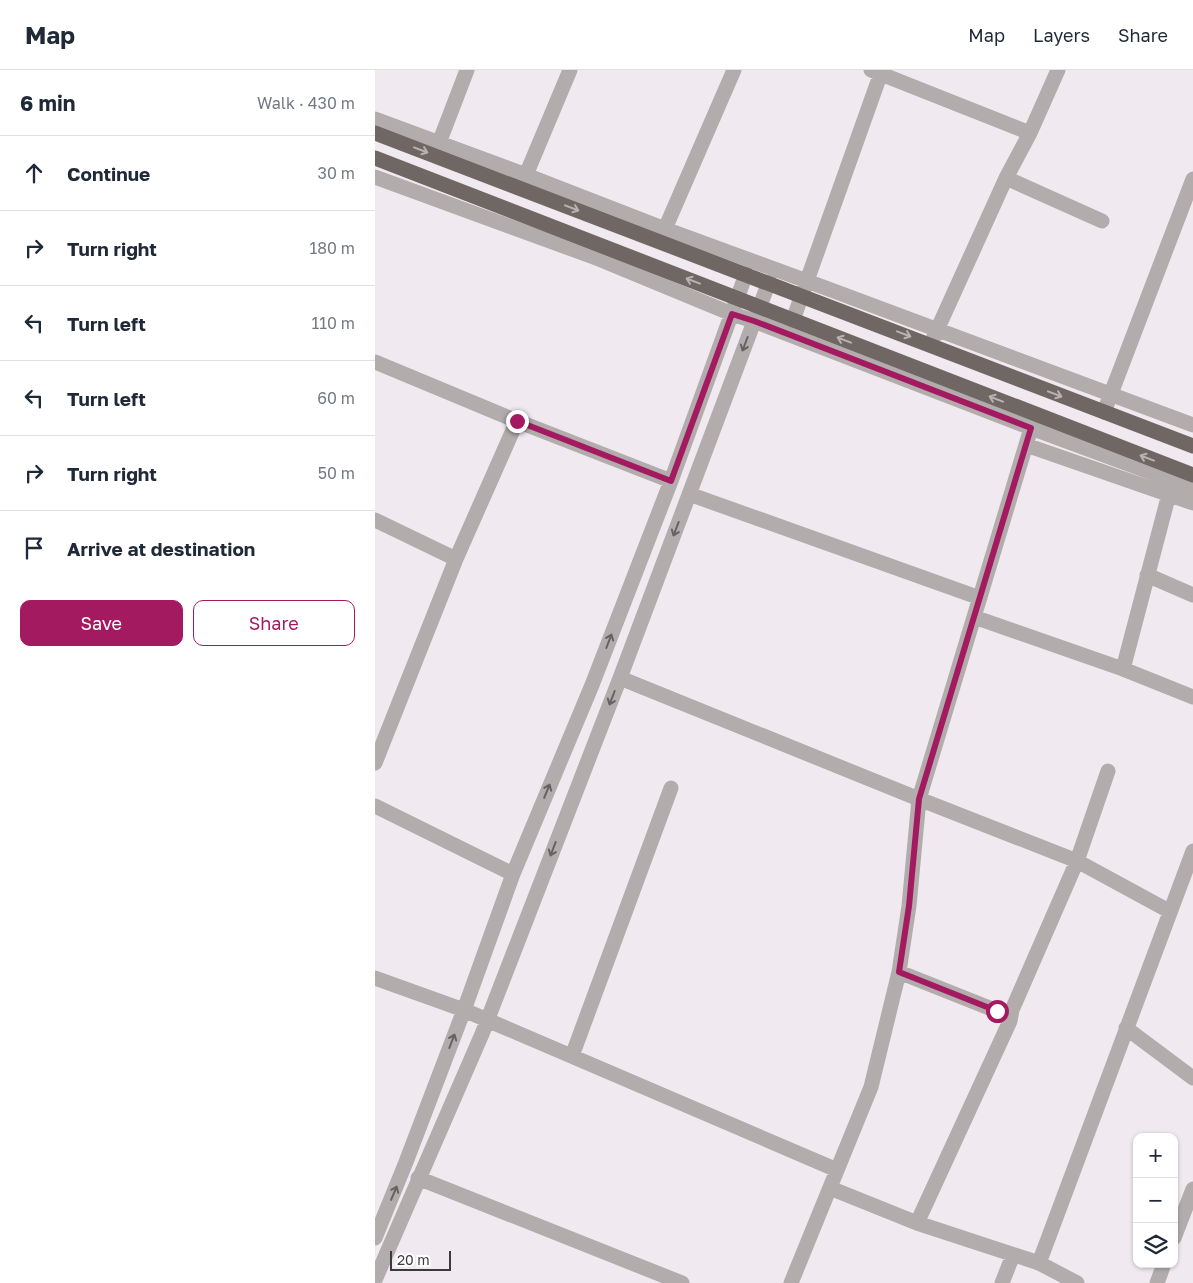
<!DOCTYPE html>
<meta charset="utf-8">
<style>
:root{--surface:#fff;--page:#f6f6f7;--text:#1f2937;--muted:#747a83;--line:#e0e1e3;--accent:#a41a61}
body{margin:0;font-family:"Golos Text",sans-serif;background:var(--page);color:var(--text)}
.controls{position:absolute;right:15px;bottom:15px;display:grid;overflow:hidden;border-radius:10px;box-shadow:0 1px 4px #0004}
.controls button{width:45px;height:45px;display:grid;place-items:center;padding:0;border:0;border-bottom:1px solid var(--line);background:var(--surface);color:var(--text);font:25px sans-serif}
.scale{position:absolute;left:15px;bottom:12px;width:61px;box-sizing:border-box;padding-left:5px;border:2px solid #3d3a3d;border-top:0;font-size:14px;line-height:18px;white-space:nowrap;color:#3d3a3d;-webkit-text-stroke:4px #fff;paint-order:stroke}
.stop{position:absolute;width:15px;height:15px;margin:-11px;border:4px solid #a41a61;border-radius:50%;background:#fff}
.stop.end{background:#a41a61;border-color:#fff;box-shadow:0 1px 5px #0008}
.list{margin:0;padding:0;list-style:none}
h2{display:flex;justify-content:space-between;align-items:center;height:65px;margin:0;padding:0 20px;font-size:21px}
h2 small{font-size:16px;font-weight:400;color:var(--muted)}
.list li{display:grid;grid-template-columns:32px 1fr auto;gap:15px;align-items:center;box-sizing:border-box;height:75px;padding:0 20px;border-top:1px solid var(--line)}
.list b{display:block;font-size:19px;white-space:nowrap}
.list em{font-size:16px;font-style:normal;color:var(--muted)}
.actions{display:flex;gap:10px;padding:15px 20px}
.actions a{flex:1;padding:11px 0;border:1px solid var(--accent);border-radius:10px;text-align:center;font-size:18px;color:var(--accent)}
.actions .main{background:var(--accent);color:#fff}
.icon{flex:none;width:28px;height:28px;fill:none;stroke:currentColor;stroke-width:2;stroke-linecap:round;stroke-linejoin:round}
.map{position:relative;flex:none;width:818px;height:1213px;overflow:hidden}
header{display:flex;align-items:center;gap:30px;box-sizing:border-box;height:70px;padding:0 25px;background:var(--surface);border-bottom:1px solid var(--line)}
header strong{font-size:24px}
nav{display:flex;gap:28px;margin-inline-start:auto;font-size:18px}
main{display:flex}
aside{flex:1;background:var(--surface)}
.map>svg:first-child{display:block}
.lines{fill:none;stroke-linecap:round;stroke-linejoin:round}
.minor{stroke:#b2adac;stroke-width:15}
.highway{stroke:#706664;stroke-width:15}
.oneway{stroke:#b8b2b2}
.oneway2{stroke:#666264}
.route{stroke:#a41a61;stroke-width:6}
</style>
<header>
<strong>Map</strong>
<nav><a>Map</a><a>Layers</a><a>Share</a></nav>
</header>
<main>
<aside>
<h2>6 min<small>Walk · 430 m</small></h2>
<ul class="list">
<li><svg class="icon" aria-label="ahead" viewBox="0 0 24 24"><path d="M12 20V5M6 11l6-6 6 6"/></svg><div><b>Continue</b></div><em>30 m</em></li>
<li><svg class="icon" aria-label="right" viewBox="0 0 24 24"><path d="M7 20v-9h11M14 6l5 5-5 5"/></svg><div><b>Turn right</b></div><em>180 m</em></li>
<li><svg class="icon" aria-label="left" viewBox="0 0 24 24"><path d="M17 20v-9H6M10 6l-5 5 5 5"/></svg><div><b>Turn left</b></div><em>110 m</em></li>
<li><svg class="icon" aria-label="left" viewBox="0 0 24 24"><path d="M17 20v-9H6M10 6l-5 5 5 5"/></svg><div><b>Turn left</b></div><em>60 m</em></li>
<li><svg class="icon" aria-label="right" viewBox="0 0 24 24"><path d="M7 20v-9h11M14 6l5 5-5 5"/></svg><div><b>Turn right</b></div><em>50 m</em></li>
<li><svg class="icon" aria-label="arrive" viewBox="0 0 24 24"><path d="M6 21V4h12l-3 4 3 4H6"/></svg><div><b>Arrive at destination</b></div></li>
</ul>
<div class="actions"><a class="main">Save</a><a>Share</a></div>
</aside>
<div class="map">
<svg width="818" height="1213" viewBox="0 0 818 1213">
<rect width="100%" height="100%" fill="#f1e9f0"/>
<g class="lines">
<path class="minor" d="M496 0 655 63
M0 49 151 105 290 159 432 211 818 355
M64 73 92 0
M0 107 224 189 357 244 379 251 656 358 818 418
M631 108 727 151
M148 112 195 0
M286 168 359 0
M418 250 507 0
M558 269 631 108 655 63 683 0
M0 292 142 351 296 411
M729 342 818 109
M651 375 818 433
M314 424 605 528
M0 450 81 489
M772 505 818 525
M599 547 748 599 818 627
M748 599 794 424
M245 608 544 729 702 791 794 841
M0 693 81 489 142 351
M0 736 138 804
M524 902 622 941 635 951 542 1153
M0 908 89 940 462 1100
M635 951 637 940 702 791 733 701
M751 958 818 1008
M197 986 296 718
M43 1108 307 1213
M455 1118 542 1153 664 1193 702 1213
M0 1168 31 1092 89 940 138 804 217 615 296 411 371 204
M799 1168 818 1119
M664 1193 818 781
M0 1210 107 964 245 608 394 212
M416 1213 496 1017 524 902 534 836 544 729 660 345
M627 1213 638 1185
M782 1213 789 1194"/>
<path class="highway" d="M0 63 818 376
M0 88 818 405"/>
</g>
<defs><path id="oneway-shaft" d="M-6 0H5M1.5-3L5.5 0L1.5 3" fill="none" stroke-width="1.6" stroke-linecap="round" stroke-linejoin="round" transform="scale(1.25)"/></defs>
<g class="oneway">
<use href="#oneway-shaft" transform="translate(46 80) rotate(21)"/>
<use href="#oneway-shaft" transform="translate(197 138) rotate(21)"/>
<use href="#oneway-shaft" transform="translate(318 211) rotate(-159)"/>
<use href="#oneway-shaft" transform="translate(529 264) rotate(21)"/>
<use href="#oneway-shaft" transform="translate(469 270) rotate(-159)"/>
<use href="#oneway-shaft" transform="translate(680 324) rotate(21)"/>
<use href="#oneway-shaft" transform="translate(621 329) rotate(-159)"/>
<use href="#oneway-shaft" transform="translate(772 388) rotate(-159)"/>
</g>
<g class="oneway2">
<use href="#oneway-shaft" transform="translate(370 274) rotate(111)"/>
<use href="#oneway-shaft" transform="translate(301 459) rotate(111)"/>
<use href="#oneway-shaft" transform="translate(234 571) rotate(-69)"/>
<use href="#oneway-shaft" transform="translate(237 628) rotate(111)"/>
<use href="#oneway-shaft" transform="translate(172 721) rotate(-68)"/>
<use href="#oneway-shaft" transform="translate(178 779) rotate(111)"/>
<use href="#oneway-shaft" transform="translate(77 971) rotate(-69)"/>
<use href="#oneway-shaft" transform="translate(19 1123) rotate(-67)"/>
</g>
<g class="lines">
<path class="route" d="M142 351 296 411 357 244 379 251 656 358 544 729 534 836 524 902 622 941"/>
</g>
</svg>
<div class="controls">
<button>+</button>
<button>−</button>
<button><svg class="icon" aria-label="layers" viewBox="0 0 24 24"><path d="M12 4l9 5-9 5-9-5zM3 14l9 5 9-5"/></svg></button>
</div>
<div class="scale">20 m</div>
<div class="stop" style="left:622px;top:941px"></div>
<div class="stop end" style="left:142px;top:351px"></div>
</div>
</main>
